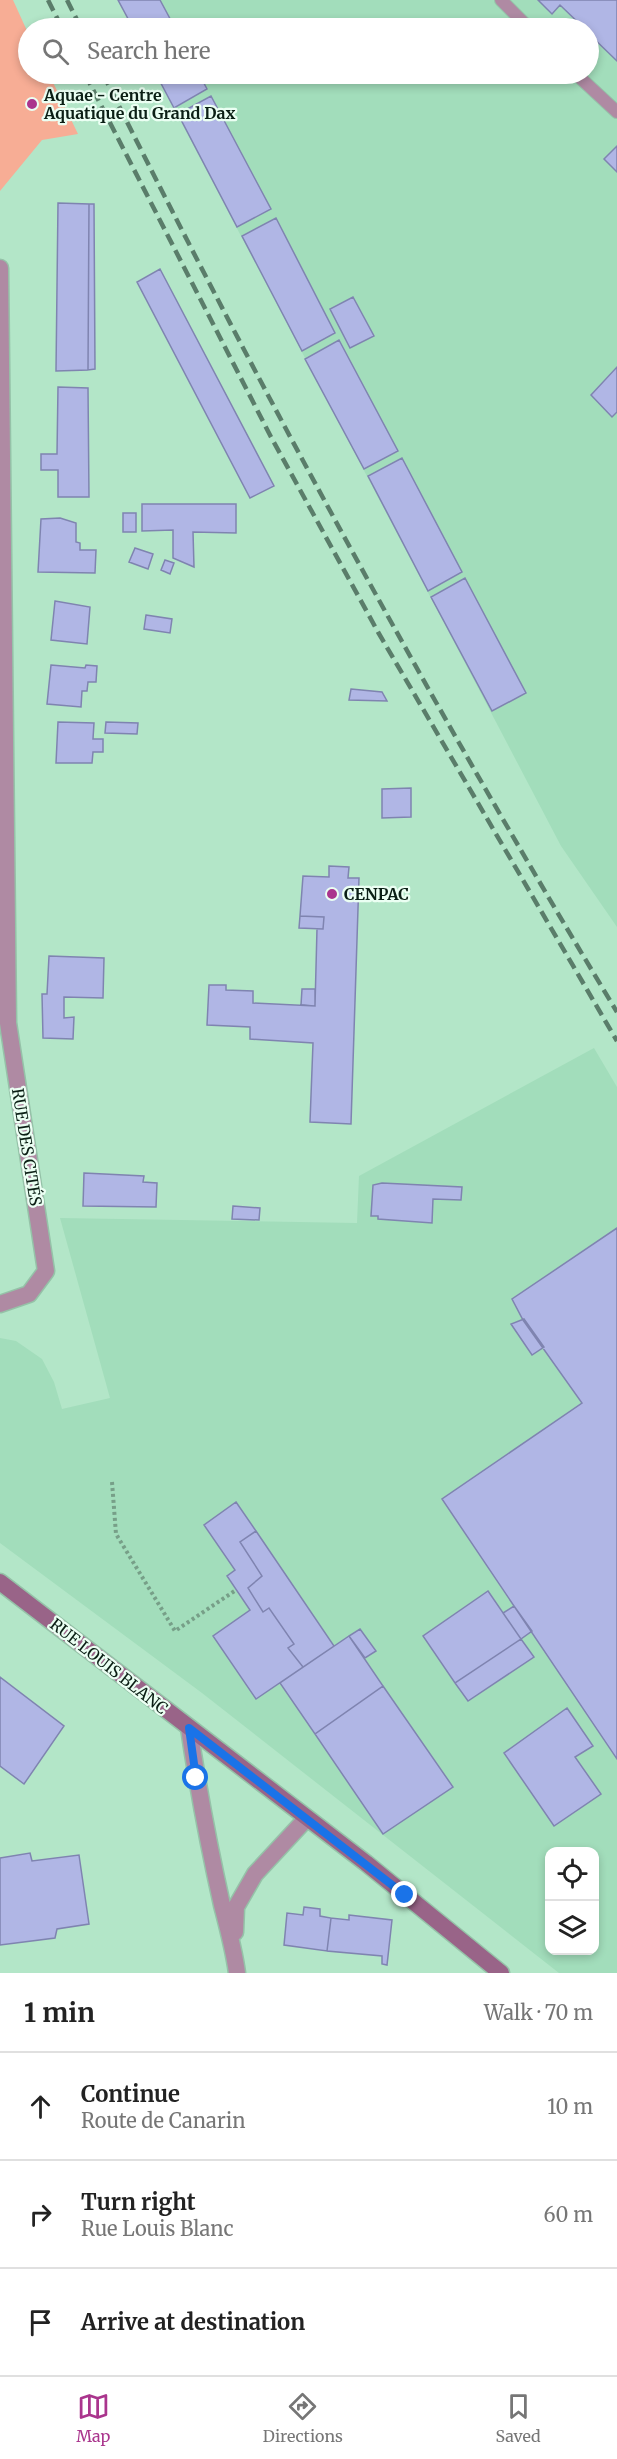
<!DOCTYPE html>
<meta charset="utf-8">
<style>
:root{--surface:#fff;--page:#f2f2f2;--text:#222;--muted:#767676;--line:#e0e0e0;--accent:#aa358d}
body{margin:0;font-family:Merriweather,serif;background:var(--page);color:var(--text)}
.controls{position:absolute;right:18px;bottom:18px;display:grid;overflow:hidden;border-radius:12px;box-shadow:0 3px 9px #0003}
.controls button{width:54px;height:54px;display:grid;place-items:center;padding:0;border:0;border-bottom:2px solid var(--line);background:var(--surface);color:var(--text);font:30px sans-serif}
.stop{position:absolute;width:18px;height:18px;margin:-14px;border:4px solid #1a73e8;border-radius:50%;background:#fff}
.stop.end{background:#1a73e8;border-color:#fff;box-shadow:0 2px 6px #0008}
.list{margin:0;padding:0;list-style:none}
h2{display:flex;justify-content:space-between;align-items:center;height:78px;margin:0;padding:0 24px;font-size:26px}
h2 small{font-size:20px;font-weight:400;color:var(--muted)}
.list li{display:grid;grid-template-columns:39px 1fr auto;gap:18px;align-items:center;box-sizing:border-box;height:108px;padding:0 24px;border-top:2px solid var(--line)}
.list b{display:block;font-size:22px;white-space:nowrap}
.list p{margin:0;font-size:20px;white-space:nowrap;color:var(--muted)}
.list em{font-size:20px;font-style:normal;color:var(--muted)}
.icon{flex:none;width:33px;height:33px;fill:none;stroke:currentColor;stroke-width:2;stroke-linecap:round;stroke-linejoin:round}
.map{position:relative;flex:none;width:617px;height:1973px;overflow:hidden}
.search{position:absolute;background:var(--surface);box-shadow:0 3px 9px #0003;left:18px;right:18px;top:18px;height:66px;display:flex;align-items:center;gap:15px;box-sizing:border-box;padding:0 21px;border-radius:33px;color:var(--muted);font-size:22px}
.sheet{height:402px;background:var(--surface)}
nav{display:flex;justify-content:space-around;align-items:center;box-sizing:border-box;height:84px;border-top:2px solid var(--line);background:var(--surface);font-size:16px;color:var(--muted)}
nav a{display:grid;justify-items:center;gap:3px}
nav .on{color:var(--accent)}
.map>svg:first-child{display:block}
.built{fill:#a2ddbb;fill-rule:evenodd}
.green{fill:#f7ad95}
.building{fill:#b0b6e5;stroke:#7f84b0;stroke-width:1.5}
.lines{fill:none;stroke-linecap:round;stroke-linejoin:round}
.service-casing{stroke:#95c2a8;stroke-width:14}
.minor-casing{stroke:#95c2a8;stroke-width:19}
.secondary-casing{stroke:#95c2a8;stroke-width:19}
.path{stroke:#779f88;stroke-width:4;stroke-dasharray:3 3;stroke-linecap:butt}
.service{stroke:#af8aa3;stroke-width:12}
.minor{stroke:#af8aa3;stroke-width:16}
.secondary{stroke:#996488;stroke-width:16}
.rail{stroke:#5a7d6a;stroke-width:4.5;stroke-dasharray:12 6;stroke-linecap:butt}
.route{stroke:#1a73e8;stroke-width:8}
.poi-dot{fill:#aa358d;stroke:#ebfff3;stroke-width:2}
.labels{text-anchor:middle;dominant-baseline:central;stroke-width:4.5;stroke-linejoin:round;paint-order:stroke}
.poi-label{font-size:16px;font-weight:bold;fill:#0b1f15;stroke:#ebfff3;text-anchor:start}
.street-label{font-size:16px;fill:#0b1f15;stroke:#ebfff3}
</style>
<div class="map">
<svg width="617" height="1973" viewBox="0 0 617 1973">
<rect width="100%" height="100%" fill="#b3e6c8"/>
<path class="built" d="M118 0H617V927L561 846 156 74H588V28H133Z
M594 1048 617 1087V1973H559L202 1693 0 1543V1338L16 1341 42 1359 54 1382 62 1409 110 1398 60 1218 357 1223 359 1176ZM550 1852H594V1950H550Z"/>
<path class="green" d="M0 0H13L28 33V74H49L78 134 42 140 0 191Z"/>
<path class="building" d="M118 0H160L175 28H133Z
M538 0H617V61L588 33V28H584L560 5 552 14Z
M156 74H199L207 89 174 108Z
M211 96 271 209 237 227 178 114Z
M617 146V172L604 159Z
M58 203 89 204 88 370 56 371Z
M89 204H94L95 369 88 370Z
M276 218 335 333 302 351 242 236Z
M160 269 274 486 250 498 137 282Z
M353 297 374 336 350 348 330 309Z
M339 340 398 451 364 469 305 359Z
M617 367V412L612 417 591 395Z
M58 387 88 388 89 497H58V470H41V454H57Z
M402 458 462 572 428 591 368 476Z
M142 504H236V533L193 532 194 567 173 558V530L142 531Z
M123 513H136V532H123Z
M60 518 76 523V542L80 543V550H96L95 573 38 572 41 519Z
M135 548 153 554 148 569 129 562Z
M165 560 174 563 170 574 161 570Z
M465 578 526 693 492 711 431 597Z
M55 601 90 607 87 644 51 640Z
M146 615 172 619 170 633 144 629Z
M51 665 85 668 86 665 97 666 96 682H88L87 691H82L81 707 47 704Z
M351 689 382 692 387 701 349 700Z
M58 722 94 723 93 739H103V752H93L92 763H56Z
M106 722 138 723 137 734 105 733Z
M411 788V817L382 818V789Z
M329 866 349 867 348 878H359L351 1124 310 1122 313 1043 250 1039V1027L207 1025 209 985H226V990L253 991V1003L315 1006 317 929H323L324 917 300 916 303 876 329 877Z
M300 916 324 917 323 929 299 928Z
M49 956 104 958 103 998 64 997V1018L74 1017 73 1039 43 1038 42 994H47Z
M302 989H315V1006L301 1005Z
M84 1173 144 1176 143 1182 157 1183 156 1207 83 1206Z
M382 1183 462 1187 461 1200 433 1199 432 1223 378 1219V1216H371L373 1185Z
M233 1206 260 1208 259 1220 232 1219Z
M617 1228V1759L442 1499 582 1403 523 1320 512 1299Z
M524 1319 544 1347 532 1355 511 1324Z
M236 1502 256 1531 240 1542 262 1576 248 1588 263 1612 269 1608 294 1644 288 1648 303 1667 256 1699 213 1636 250 1610 227 1576 235 1570 204 1525Z
M256 1531 334 1646 303 1667 288 1648 294 1644 269 1608 263 1612 248 1588 262 1576 240 1542Z
M488 1591 521 1639 455 1683 423 1636Z
M514 1606 532 1631 521 1639 503 1613Z
M360 1629 376 1651 365 1658 349 1636Z
M349 1636 383 1686 315 1734 280 1683Z
M521 1639 534 1657 468 1701 455 1683Z
M0 1677 64 1726 24 1784 0 1766Z
M383 1686 453 1787 383 1834 315 1734Z
M567 1708 593 1746 575 1757 601 1794 554 1826 504 1753Z
M30 1853 32 1861 79 1855 89 1924 57 1929 55 1938 0 1945V1858Z
M304 1907 320 1909V1916L331 1918 327 1951 284 1945 287 1913 303 1915Z
M349 1915 392 1920 387 1965 382 1964V1956L327 1951 331 1918 349 1920Z"/>
<g class="lines">
<g class="service-casing">
<path id="service" d="M501 0 529 28
M576 74 617 112"/>
</g>
<g class="minor-casing">
<path id="minor" d="M0 268 8 1023 46 1271 29 1294 0 1304
M189 1728C198 1788 209 1847 222 1905 228 1928 234 1950 237 1973
M235 1932 236 1907 255 1874 306 1819"/>
</g>
<g class="secondary-casing">
<path id="secondary" d="M0 1582 366 1863 501 1973"/>
</g>
<path class="path" d="M112 1482 116 1534 175 1631 236 1590"/>
<use href="#service" class="service"/>
<use href="#minor" class="minor"/>
<use href="#secondary" class="secondary"/>
<path class="rail" d="M48 0 62 28
M67 0 81 28
M85 74 271 437 378 632 617 1041
M103 74C262 393 432 706 617 1012"/>
</g>
<g class="lines">
<path class="route" d="M196 1778 189 1728 405 1895"/>
</g>
<g class="poi-dot">
<circle cx="32" cy="104" r="6"/>
<circle cx="332" cy="894" r="6"/>
</g>
<g class="labels">
<g class="poi-label">
<text x="44" y="95">Aquae - Centre<tspan x="44" dy="18">Aquatique du Grand Dax</tspan></text>
<text x="344" y="894">CENPAC</text>
</g>
<g class="street-label">
<text transform="translate(27 1147) rotate(81)">RUE DES CITÉS</text>
<text transform="translate(109 1666) rotate(38)">RUE LOUIS BLANC</text>
</g>
</g>
</svg>
<div class="controls">
<button><svg class="icon" aria-label="locate" viewBox="0 0 24 24"><circle cx="12" cy="12" r="6"/><path d="M12 2v4M12 18v4M2 12h4M18 12h4"/></svg></button>
<button><svg class="icon" aria-label="layers" viewBox="0 0 24 24"><path d="M12 4l9 5-9 5-9-5zM3 14l9 5 9-5"/></svg></button>
</div>
<div class="stop" style="left:196px;top:1778px"></div>
<div class="stop end" style="left:405px;top:1895px"></div>
<div class="search"><svg class="icon" aria-label="search" viewBox="0 0 24 24"><circle cx="10" cy="10" r="6"/><path d="M15 15l6 6"/></svg>Search here</div>
</div>
<section class="sheet">
<h2>1 min<small>Walk · 70 m</small></h2>
<ul class="list">
<li><svg class="icon" aria-label="ahead" viewBox="0 0 24 24"><path d="M12 20V5M6 11l6-6 6 6"/></svg><div><b>Continue</b><p>Route de Canarin</p></div><em>10 m</em></li>
<li><svg class="icon" aria-label="right" viewBox="0 0 24 24"><path d="M7 20v-9h11M14 6l5 5-5 5"/></svg><div><b>Turn right</b><p>Rue Louis Blanc</p></div><em>60 m</em></li>
<li><svg class="icon" aria-label="arrive" viewBox="0 0 24 24"><path d="M6 21V4h12l-3 4 3 4H6"/></svg><div><b>Arrive at destination</b></div></li>
</ul>
</section>
<nav>
<a class="on"><svg class="icon" aria-label="map" viewBox="0 0 24 24"><path d="M3 6l6-2 6 2 6-2v14l-6 2-6-2-6 2zM9 4v14M15 6v14"/></svg>Map</a>
<a><svg class="icon" aria-label="directions" viewBox="0 0 24 24"><path d="M12 3l9 9-9 9-9-9zM9 14v-3h6M13 9l2 2-2 2"/></svg>Directions</a>
<a><svg class="icon" aria-label="saved" viewBox="0 0 24 24"><path d="M7 4h10v16l-5-4-5 4z"/></svg>Saved</a>
</nav>
